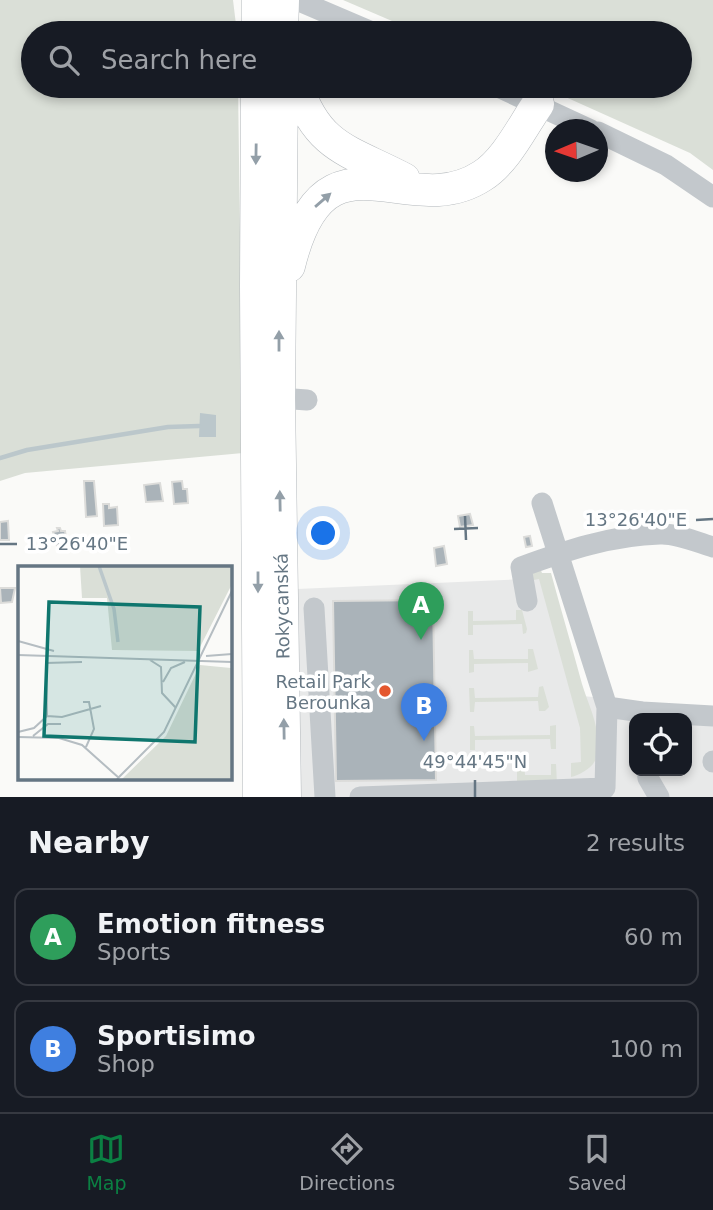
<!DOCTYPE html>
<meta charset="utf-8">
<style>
:root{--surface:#171b24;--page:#242831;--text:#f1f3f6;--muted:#9ea1a6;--line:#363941;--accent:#0b8043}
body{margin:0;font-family:"DejaVu Sans",sans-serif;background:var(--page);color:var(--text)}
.controls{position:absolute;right:21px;bottom:21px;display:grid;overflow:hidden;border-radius:14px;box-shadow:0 4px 10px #0003}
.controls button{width:63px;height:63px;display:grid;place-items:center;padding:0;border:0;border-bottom:2px solid var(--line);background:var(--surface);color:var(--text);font:35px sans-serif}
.compass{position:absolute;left:545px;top:119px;width:63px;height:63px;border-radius:50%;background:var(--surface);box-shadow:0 4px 10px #0003;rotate:268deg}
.you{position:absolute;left:324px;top:534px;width:24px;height:24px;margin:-18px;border:5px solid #fff;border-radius:50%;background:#1a73e8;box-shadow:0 0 0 10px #1a73e833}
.badge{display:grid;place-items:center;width:46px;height:46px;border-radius:50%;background:var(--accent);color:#fff;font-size:23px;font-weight:700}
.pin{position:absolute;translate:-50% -58px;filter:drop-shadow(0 2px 4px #0008)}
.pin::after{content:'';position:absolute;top:37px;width:24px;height:21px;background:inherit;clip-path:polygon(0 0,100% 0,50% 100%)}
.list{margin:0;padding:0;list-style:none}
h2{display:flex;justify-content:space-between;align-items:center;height:91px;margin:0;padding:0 28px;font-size:30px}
h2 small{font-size:23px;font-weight:400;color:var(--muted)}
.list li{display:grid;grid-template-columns:46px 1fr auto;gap:21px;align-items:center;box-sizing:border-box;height:98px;margin:0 14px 14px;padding:0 14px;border:2px solid var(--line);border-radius:14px}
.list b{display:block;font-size:26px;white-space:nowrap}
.list p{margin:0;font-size:23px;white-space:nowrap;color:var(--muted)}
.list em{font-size:23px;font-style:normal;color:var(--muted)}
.icon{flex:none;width:38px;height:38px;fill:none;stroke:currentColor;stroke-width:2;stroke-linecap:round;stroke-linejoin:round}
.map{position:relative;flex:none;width:713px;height:797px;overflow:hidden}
.search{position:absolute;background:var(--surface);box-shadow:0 4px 10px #0003;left:21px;right:21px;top:21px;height:77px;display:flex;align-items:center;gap:18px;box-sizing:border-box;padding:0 24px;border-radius:38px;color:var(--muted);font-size:26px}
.sheet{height:315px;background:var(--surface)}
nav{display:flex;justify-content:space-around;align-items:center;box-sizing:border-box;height:98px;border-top:2px solid var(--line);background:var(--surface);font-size:19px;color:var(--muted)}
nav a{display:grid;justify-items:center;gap:4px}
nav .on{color:var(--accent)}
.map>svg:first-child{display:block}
.built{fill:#e8e9e9;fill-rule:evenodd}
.green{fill:#dadfd7}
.water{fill:#bbc7cb}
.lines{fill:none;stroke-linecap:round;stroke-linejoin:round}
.stream{stroke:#bbc7cb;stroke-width:4.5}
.building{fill:#aab3b9;stroke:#dcdcda;stroke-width:2}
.highway-casing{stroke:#b4b9bd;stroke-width:33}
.minor{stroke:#c3c8cc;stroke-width:21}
.highway{stroke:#fff;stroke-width:32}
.oneway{fill:#939fa8}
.ticks{fill:none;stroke:#657683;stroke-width:2.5}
.poi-dot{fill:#e4572e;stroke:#fff;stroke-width:2.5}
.labels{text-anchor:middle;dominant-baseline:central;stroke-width:7;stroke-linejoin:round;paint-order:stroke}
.street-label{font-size:18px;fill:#657683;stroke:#fff}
.poi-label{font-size:18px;fill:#657683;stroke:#fff;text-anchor:end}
.inset-river{fill:none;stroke:#bbc7cb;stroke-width:3.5}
.inset-road{fill:none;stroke:#b5bdc2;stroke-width:2}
.view{fill:#0f766e;fill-opacity:0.15;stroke:#0f766e;stroke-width:3.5}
.inset-edge{fill:none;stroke:#657683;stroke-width:3.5}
.ticks-label{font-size:18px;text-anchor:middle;fill:#657683;stroke:#fff;stroke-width:7;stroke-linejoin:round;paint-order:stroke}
</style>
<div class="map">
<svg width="713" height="797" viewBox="0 0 713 797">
<rect width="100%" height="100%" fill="#fafaf8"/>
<path class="built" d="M547 578 582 696 713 708V797H299L297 589ZM634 718H687V771H634Z"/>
<path class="green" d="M0 0H233L237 33H33V86H238L243 453 25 473 0 481Z
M343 0H713V170L690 153 541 86H680V33H420Z
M540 568 542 573H551C561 610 572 647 582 684 589 707 603 732 596 758 594 767 580 775 571 777V763L581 762 580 728 539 579 528 581V574Z
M516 610H522L527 629 526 633 523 634 522 624 473 625V635H468V611H473V621L516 620Z
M528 649H533L538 669 528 672V663L474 664V672L469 673V650H473L474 659H528Z
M543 686 549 707 545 711H539L538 701 475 702 474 712H470L469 688H474L475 698 538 697 539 687Z
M556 725V749H551L550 739 475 740V750H470V726H474L475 736 550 735V726Z
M517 764H524L525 775H551V764H556L557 784 517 785Z"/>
<path class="water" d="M200 413 216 415V437H199Z"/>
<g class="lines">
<path class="stream" d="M0 458 27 450 168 427 199 426"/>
</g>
<path class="building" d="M84 481H94L97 516 86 517Z
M182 481 183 489H187L188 503 174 504 172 482Z
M160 483 163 501 146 502 144 485Z
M103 504H109V508L117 507 118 525 104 526Z
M470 514 473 525 460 527 458 516Z
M8 521 9 540H0V522Z
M57 528H60L61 531H65L67 545 57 546 53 532 58 531Z
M530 536 532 546 526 547 524 537Z
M444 546 447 564 436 566 434 548Z
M0 588H15L12 602 1 603Z
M433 600 436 780 336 781 333 601Z"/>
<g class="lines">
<g class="highway-casing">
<path id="highway" d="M258 33V0
M282 33 283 0
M257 86 256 286 259 797
M282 86 279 398 285 797
M297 86C318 149 351 151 404 179
M289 266C325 119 407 225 482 176 506 161 522 127 538 104"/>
</g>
<path class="minor" d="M297 0 374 33
M496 86 591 130
M598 132 666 165 713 197
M279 398 307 400
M527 601 521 567C565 551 612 535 660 534 676 533 697 542 713 547
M314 608 325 797
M607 707 642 712 713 716
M713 761V762
M647 771 648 778 659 797
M360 797 605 788 607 707 542 503"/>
<use href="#highway" class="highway"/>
</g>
<defs><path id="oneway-solid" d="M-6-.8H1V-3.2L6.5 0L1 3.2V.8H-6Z" transform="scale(1.75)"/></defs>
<g class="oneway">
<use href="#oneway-solid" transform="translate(256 154) rotate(91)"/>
<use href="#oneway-solid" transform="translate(323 200) rotate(-41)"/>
<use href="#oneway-solid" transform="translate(279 341) rotate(-90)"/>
<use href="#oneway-solid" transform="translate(280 501) rotate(-91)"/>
<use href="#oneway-solid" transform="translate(258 582) rotate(90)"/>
<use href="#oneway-solid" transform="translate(284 729) rotate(-91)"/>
</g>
<path class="ticks" d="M465 516 466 540M696 520 713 519M454 529 478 528M0 544H17M475 780V797"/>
<circle class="poi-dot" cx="385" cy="691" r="7"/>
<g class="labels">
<g class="street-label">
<text transform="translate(282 606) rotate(-91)">Rokycanská</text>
</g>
<g class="poi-label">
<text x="371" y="681">Retail Park<tspan x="371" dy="21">Berounka</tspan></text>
</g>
</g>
<g transform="translate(18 566)">
<rect width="214" height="214" fill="#fafaf8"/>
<path d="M62 0H213V20L180 85 94 84 89 32H64ZM182 99 213 102V213H104L148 170Z" fill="#dadfd7"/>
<path class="inset-river" d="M81 0 96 43 100 76"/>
<path class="inset-road" d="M0 75 36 85M0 89 214 96M188 90 214 88M132 94 143 101 144 127 158 142M64 96 28 97 29 150 44 151 83 140M145 116 153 102 167 96M65 136H71L76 163 68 181M0 166 16 162 29 150M15 170 30 158H43M0 171 41 172 64 179 101 212M99 213 146 166 214 25"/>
<path class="view" d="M31 36 182 41 177 176 26 170Z"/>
<rect width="214" height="214" class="inset-edge"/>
</g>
<g class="ticks-label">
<text x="636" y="526">13°26'40"E</text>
<text x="77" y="550">13°26'40"E</text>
<text x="475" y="768">49°44'45"N</text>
</g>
</svg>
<div class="controls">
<button><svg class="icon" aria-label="locate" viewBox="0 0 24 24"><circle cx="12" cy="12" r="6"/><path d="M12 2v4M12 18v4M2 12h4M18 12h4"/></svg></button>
</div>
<svg class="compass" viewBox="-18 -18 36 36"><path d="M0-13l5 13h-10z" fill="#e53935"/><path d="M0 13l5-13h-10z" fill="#9ea1a6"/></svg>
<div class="you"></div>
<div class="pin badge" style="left:421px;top:640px;background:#2e9e5b">A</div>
<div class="pin badge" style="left:424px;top:741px;background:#3f7fe0">B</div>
<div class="search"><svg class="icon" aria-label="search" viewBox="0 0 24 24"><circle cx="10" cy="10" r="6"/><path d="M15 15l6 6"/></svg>Search here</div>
</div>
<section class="sheet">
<h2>Nearby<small>2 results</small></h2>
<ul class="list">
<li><span class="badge" style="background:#2e9e5b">A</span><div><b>Emotion fitness</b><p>Sports</p></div><em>60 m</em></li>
<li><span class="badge" style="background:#3f7fe0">B</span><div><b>Sportisimo</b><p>Shop</p></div><em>100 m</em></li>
</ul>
</section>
<nav>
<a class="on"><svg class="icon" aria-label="map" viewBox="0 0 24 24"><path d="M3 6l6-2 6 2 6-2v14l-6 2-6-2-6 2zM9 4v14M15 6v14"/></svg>Map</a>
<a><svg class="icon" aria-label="directions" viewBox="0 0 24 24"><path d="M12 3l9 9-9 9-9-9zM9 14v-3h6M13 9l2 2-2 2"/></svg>Directions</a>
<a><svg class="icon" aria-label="saved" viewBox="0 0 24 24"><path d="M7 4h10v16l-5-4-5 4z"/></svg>Saved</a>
</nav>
